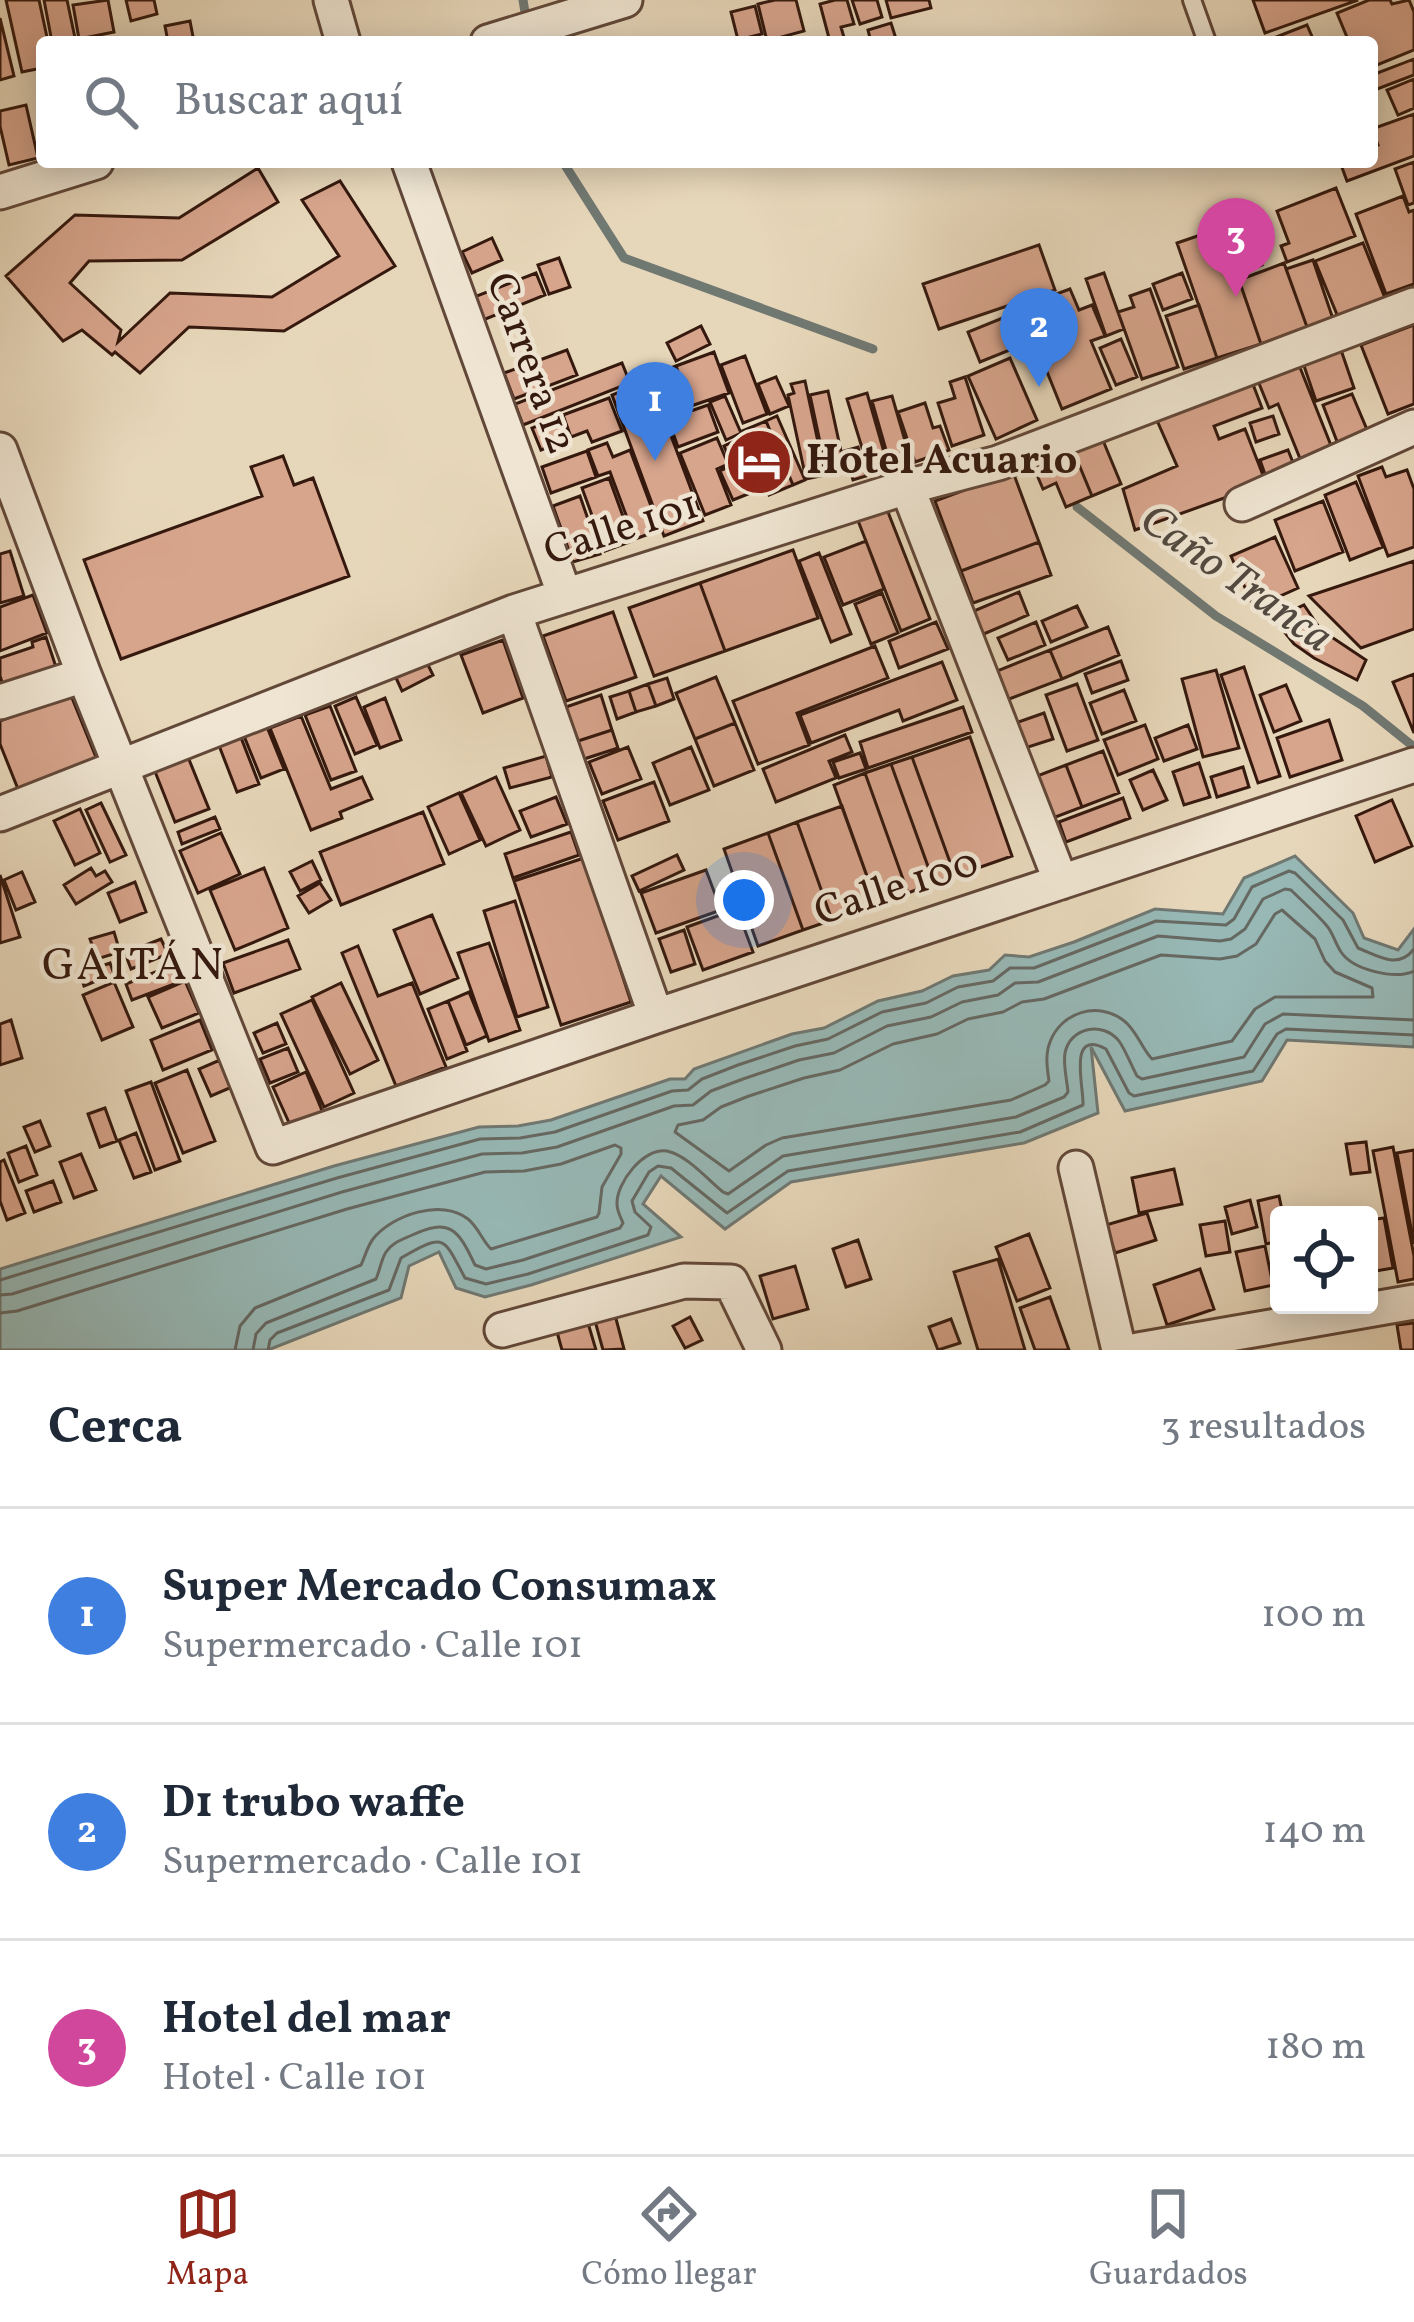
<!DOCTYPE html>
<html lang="es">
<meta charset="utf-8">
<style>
:root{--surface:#fff;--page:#f6f6f7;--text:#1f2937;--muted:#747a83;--line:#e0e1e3;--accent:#8f2418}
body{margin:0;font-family:Vollkorn,serif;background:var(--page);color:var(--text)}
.controls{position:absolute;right:36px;bottom:36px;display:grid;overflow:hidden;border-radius:12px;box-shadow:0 6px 30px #0003}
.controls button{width:108px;height:108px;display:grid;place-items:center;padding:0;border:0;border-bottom:3px solid var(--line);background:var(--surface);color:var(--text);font:60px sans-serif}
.you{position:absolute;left:744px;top:900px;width:42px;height:42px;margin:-30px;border:9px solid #fff;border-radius:50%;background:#1a73e8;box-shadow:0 0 0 18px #1a73e833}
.badge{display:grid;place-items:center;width:78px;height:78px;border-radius:50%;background:var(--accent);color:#fff;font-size:39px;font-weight:700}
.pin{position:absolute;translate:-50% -99px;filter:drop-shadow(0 3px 6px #0008)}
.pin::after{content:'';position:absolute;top:63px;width:42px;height:36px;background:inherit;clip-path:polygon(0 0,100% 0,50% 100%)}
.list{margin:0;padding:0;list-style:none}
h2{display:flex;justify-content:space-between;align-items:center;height:156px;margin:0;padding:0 48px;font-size:51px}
h2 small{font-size:39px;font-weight:400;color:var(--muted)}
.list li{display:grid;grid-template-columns:78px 1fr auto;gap:36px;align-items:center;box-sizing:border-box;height:216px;padding:0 48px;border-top:3px solid var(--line)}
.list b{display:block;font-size:45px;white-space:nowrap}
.list p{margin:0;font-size:39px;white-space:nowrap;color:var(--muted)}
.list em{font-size:39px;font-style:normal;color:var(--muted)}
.icon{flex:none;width:66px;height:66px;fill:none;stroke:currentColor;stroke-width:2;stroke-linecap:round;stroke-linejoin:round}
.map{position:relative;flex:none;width:1414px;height:1350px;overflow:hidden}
.search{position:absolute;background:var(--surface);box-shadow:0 6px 30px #0003;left:36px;right:36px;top:36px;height:132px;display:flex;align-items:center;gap:30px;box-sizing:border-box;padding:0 42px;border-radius:12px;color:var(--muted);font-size:45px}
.sheet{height:804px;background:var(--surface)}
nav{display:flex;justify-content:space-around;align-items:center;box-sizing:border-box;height:168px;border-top:3px solid var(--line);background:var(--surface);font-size:33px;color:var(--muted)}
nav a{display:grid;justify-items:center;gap:6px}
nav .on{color:var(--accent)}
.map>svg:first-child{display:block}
.water{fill:#97b8b5;stroke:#707872;stroke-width:3}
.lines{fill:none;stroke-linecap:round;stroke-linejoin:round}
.shore{stroke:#666862;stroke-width:3}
.stream{stroke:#707872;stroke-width:9}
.building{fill:#d7a48c;stroke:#35190e;stroke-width:3}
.service-casing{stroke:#624839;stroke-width:22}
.minor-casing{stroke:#624839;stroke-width:39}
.service{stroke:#efe5d2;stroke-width:16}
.minor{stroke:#efe5d2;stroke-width:33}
.labels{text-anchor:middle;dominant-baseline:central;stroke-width:9;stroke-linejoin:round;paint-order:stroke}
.street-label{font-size:42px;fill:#35190e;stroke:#efe5d2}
.poi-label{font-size:42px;font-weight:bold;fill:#35190e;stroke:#efe5d2;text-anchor:start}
.water-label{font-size:45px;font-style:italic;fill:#524940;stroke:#efe5d2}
.neighbourhood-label{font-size:45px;letter-spacing:3px;fill:#35190e;stroke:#efe5d2}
</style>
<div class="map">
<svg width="1414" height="1350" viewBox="0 0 1414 1350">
<rect width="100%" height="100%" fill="#e7d7ba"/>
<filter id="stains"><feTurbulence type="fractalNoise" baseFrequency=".00167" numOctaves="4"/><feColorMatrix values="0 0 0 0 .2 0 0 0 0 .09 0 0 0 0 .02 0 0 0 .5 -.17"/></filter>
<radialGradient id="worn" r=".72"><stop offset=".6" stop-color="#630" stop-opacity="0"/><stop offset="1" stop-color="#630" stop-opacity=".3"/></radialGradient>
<path class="water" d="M1295 856 1353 913 1364 938 1398 950 1414 929V1047L1287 1040 1262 1081 1125 1111 1091 1047 1098 1113 1024 1143 791 1182 725 1229 661 1176 643 1204 681 1237 531 1285 485 1297 456 1288 439 1252 409 1266 401 1298 268 1350H0V1269L334 1166 479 1127 518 1126 551 1120 670 1079H685L694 1069 792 1034 824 1028 878 1001 922 991 953 976 989 970 1005 955 1029 957 1074 942 1155 909 1223 914 1244 878Z"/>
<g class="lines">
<path class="shore" d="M1282 910 1315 939 1325 961 1335 972 1372 988 1373 997H1275L1255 1009 1232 1041 1152 1059C1141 1048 1137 1030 1123 1020 1098 1001 1061 1012 1050 1042 1045 1055 1047 1067 1049 1081L1045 1085 1011 1100 782 1138 766 1145 729 1171 675 1132 678 1125 703 1120 721 1107 749 1096 804 1078 840 1070 893 1044 937 1034 968 1019 1003 1012 1022 1002 1044 999 1161 955 1220 959 1237 956 1256 944 1275 914Z
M0 1280 337 1178 480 1139 520 1138 555 1132 672 1091 688 1090 702 1079 738 1065 795 1046 828 1039 882 1012 926 1003 958 987 993 981 1010 968H1034L1156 921 1226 925 1234 919 1252 887 1289 871 1295 873 1343 920 1358 948C1378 956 1398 970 1414 949
M0 1295 12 1294 342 1192 482 1154 522 1153 557 1147 674 1106 693 1105 711 1091 743 1079 799 1060 834 1053 887 1026 931 1017 962 1002 998 995 1015 983 1038 982 1158 936 1220 941 1231 939 1245 929 1263 899 1285 889 1291 890C1303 902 1316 913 1327 926 1333 933 1335 943 1341 952 1353 970 1395 980 1414 971
M0 1313 17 1311 347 1209 485 1172 524 1171 561 1164 615 1145 621 1148V1154L602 1187 599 1213 597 1217 491 1249C482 1240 478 1227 468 1219 442 1198 392 1215 373 1239 367 1247 365 1257 361 1265L255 1308 240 1326 235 1350
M253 1350 256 1334 266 1323 376 1279C380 1270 381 1260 386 1252 392 1243 401 1240 410 1236 450 1217 458 1229 475 1265L486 1269 523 1260 620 1228 623 1223C620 1216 617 1211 617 1204 616 1183 644 1147 667 1151 687 1155 708 1180 723 1192L728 1194 783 1156 1016 1117 1064 1097 1068 1092C1067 1080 1063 1065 1065 1053 1070 1027 1103 1021 1119 1041 1126 1051 1131 1065 1137 1076L1142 1079 1244 1057 1265 1024 1283 1014 1414 1020
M268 1350 270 1340 277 1333 389 1290 401 1258C446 1232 443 1237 465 1278L486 1284 528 1274 648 1235 651 1227 635 1212 632 1201 649 1172 658 1166 671 1168 727 1213 788 1171 1020 1132 1083 1105C1084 1087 1067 1028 1106 1049L1129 1093 1134 1096 1253 1071 1277 1034 1286 1029 1414 1035"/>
<path class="stream" d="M523 0 527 24
M563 162 624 258 873 349
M1077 507 1216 616 1363 706 1414 747"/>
</g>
<path class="building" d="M6 0H39L48 42H42V68L22 72Z
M44 0H67L75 38 52 42Z
M108 0 114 32 79 39 73 5Z
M126 0H154L157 14 131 21Z
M775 0H796L804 31 767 41 758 4Z
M835 0H847L854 24 841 27 845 41 841 42H830L820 4Z
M852 0H877L882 17 860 24Z
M886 0H929L931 8 891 18Z
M1253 0H1358L1265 33Z
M1369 0H1390L1392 4 1409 0 1414 12V50L1372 67V42H1349L1337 13Z
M755 6 762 34 738 40 731 12Z
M0 18 14 76 0 80Z
M190 21 194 42H168L165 26Z
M891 23 897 42H871L868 30Z
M1307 25 1314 41 1310 42H1263Z
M1414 59V75L1372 91V75Z
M1414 79V108L1398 115 1387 90Z
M26 105 38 158 9 165 0 126V111Z
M1414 114V156L1347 181 1340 162H1372V147L1378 145 1372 129Z
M1414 162V203L1408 205 1395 169Z
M258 168 278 202 182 260 89 261 70 283 121 330 118 342 170 293 272 297 339 256 302 200 340 181 395 266 284 331 189 327 140 373 115 352 112 355 82 330 63 341 6 276 75 215 179 218Z
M1336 188 1355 236 1287 262 1281 246 1289 243 1277 211Z
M1403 196 1409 212 1414 210V284L1386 294 1356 214Z
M1221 228 1261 344 1217 358 1177 243Z
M492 238 502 260 472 273 462 252Z
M1363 243 1385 298 1338 317 1315 261Z
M1253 244 1262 265 1243 273 1234 251Z
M1039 245 1055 290 939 329 923 284Z
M559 258 570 287 549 294 538 265Z
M1313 260 1333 319 1307 327 1286 269Z
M1284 263 1307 327 1261 344 1239 280Z
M536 273 545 295 483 320 474 297Z
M1104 273 1124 329 1106 336 1086 279Z
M1182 273 1192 299 1163 310 1153 284Z
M1070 289 1079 310 1092 305 1105 336 1091 341 1111 389 1062 409 1021 307Z
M1150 289 1178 367 1142 379 1118 312 1134 307 1130 296Z
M1199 305 1217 358 1184 369 1166 316Z
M1010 315 1022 345 980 362 968 332Z
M1414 325V404L1388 414 1361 345Z
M701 326 710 344 676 361 667 343Z
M1121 339 1137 377 1116 385 1100 348Z
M1340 347 1354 388 1316 401 1302 360Z
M567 350 577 375 514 399 504 373Z
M714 352 729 393 691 406 676 366Z
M1295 355 1332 448 1301 461 1278 404 1269 408 1254 371Z
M745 356 767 414 743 423 721 365Z
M1010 358 1037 420 996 439 968 376Z
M622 363 630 383 523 425 515 404Z
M676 366 691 406 664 416 649 376Z
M1248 371 1262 408 1214 426 1219 439 1245 429 1266 483 1135 530 1123 489 1177 466 1152 409Z
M776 377 789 406 770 414 758 384Z
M965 377 984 435 952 446 938 403 955 398 950 382Z
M650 380 703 521 664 536 612 395Z
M805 381 825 475 806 479 788 395 794 393 791 384Z
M828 391 845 470 827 475 810 395Z
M867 393 886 459 867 464 847 399Z
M1352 394 1368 432 1338 444 1323 405Z
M725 396 741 433 726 440 710 402Z
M892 396 908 451 888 457 872 401Z
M609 398 622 431 592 442 587 431 571 437 563 415Z
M925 403 933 428 940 426 949 450 915 462 898 412Z
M708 405 718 432 678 447 668 419Z
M777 416 805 480 793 485 766 421Z
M1273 416 1279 434 1256 442 1250 423Z
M560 417 569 439 541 450 532 428Z
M766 421 793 485 769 495 742 431Z
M1097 426 1121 484 1092 496 1068 438Z
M717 438 728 464 717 469 731 505 705 515 680 453Z
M741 438 763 488 733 500 720 471 732 465 724 446Z
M1068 438 1092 496 1066 507 1056 483 1043 489 1028 454Z
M607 443 613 457 630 450 660 530 635 539 610 472 598 476 588 450Z
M858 447 866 476 853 480 844 451Z
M1288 450 1296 470 1267 480 1260 460Z
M587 451 596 477 551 493 542 467Z
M283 456 294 485 313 478 349 576 121 659 84 560 262 496 251 467Z
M1382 467 1386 477 1407 470 1414 489V547L1388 556 1358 476Z
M1013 472 1039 542 961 571 935 501Z
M609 478 632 541 605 551 582 488Z
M1356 482 1383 547 1350 560 1325 495Z
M580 496 600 554 573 562 553 506Z
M1323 501 1343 552 1295 571 1275 520Z
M886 507 930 619 901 631 857 518Z
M1275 537 1298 588 1254 608 1231 556Z
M866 541 884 589 843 605 824 557Z
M1039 542 1051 575 973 603 961 571Z
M793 550 818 618 725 651 700 583Z
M10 551 24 596 0 603V554Z
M819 553 851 634 831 642 799 561Z
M1414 561V629L1361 648 1309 596Z
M700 583 725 651 654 676 629 608Z
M1019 592 1028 615 979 636 969 613Z
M882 593 898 633 871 644 855 604Z
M33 595 47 633 0 651V607Z
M1304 605 1321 630 1366 660 1357 680 1314 658 1294 644 1274 619Z
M1077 606 1087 627 1051 642 1042 621Z
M613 612 636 677 566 701 543 636Z
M936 622 948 649 899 668 889 641Z
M1036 622 1045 645 1008 660 998 638Z
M1108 627 1119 655 1062 679 1050 650Z
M46 637 57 670 4 688 0 676V658L33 647 32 642Z
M503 640 523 698 483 713 461 655Z
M875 646 888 678 797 713 809 745 758 764 733 701Z
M1050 650 1062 679 1004 701 992 673Z
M1121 661 1128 680 1092 693 1085 674Z
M942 662 957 700 903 721 899 710 811 743 800 715Z
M427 663 433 675 402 691 396 678Z
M1244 667 1280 776 1258 783 1221 675Z
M1216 670 1239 748 1203 757 1182 679Z
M1414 674V733L1393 682Z
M716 677 735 723 695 739 676 693Z
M667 678 674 699 656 706 648 684Z
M648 684 656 706 636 712 629 691Z
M1077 684 1098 740 1067 751 1046 695Z
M1286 685 1301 721 1274 732 1260 695Z
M1124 690 1136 721 1102 734 1090 703Z
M629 691 636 712 617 719 610 697Z
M70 693 100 767 22 799 0 744V721Z
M601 695 612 730 578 741 566 707Z
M356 697 377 745 355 754 335 706Z
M385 698 401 740 380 748 364 707Z
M330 706 356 771 331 780 305 715Z
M963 707 972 732 868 768 860 742Z
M1044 713 1053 739 1019 750 1010 725Z
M301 716 331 789 362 777 372 799 340 812 342 818 311 830 270 728Z
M1329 720 1342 760 1290 777 1277 738Z
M735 723 754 770 714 786 695 739Z
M1145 725 1158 759 1118 775 1104 740Z
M1188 725 1197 749 1164 761 1155 738Z
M267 727 284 769 261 778 244 736Z
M612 730 618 748 584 759 578 741Z
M240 735 259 784 237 792 218 743Z
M845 735 852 752 829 761 836 778 776 802 763 769Z
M970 737 1012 856 955 876 912 757Z
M628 747 641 779 602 794 589 762Z
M691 747 709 790 670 805 653 763Z
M1103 751 1119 793 1082 807 1066 765Z
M860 753 866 769 839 778 833 762Z
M546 756 552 777 510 788 504 768Z
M188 757 209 809 175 822 154 769Z
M912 757 955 876 934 883 891 764Z
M1199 763 1210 797 1184 805 1173 772Z
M891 764 934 883 908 893 865 773Z
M1066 765 1082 807 1045 821 1029 779Z
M1243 767 1249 787 1217 797 1211 777Z
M1153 770 1167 800 1143 810 1130 780Z
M865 773 908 893 877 904 834 785Z
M496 777 520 830 486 846 461 793Z
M654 782 669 821 618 840 603 801Z
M459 793 480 840 449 854 428 807Z
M556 797 567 824 531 837 520 811Z
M1123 798 1130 818 1066 842 1059 822Z
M1392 800 1412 846 1375 862 1356 816Z
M101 803 126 855 110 862 86 810Z
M842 806 877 904 832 920 797 822Z
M80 809 100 853 75 865 54 821Z
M423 812 444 864 341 905 320 852Z
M215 817 220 829 182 844 178 832Z
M797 822 832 920 803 930 768 833Z
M571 832 579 855 513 878 505 854Z
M221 833 240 874 198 893 180 851Z
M768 833 803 930 758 946 724 849Z
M677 855 684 870 639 891 632 876Z
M584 858 631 1002 561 1025 514 881Z
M312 861 321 880 300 891 290 872Z
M91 868 96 876 105 871 112 882 76 904 64 885Z
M264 868 288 928 235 950 210 890Z
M706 870 721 910 656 933 641 893Z
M22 872 35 902 16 910 4 880Z
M0 875 20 937 0 943Z
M135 882 146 912 120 922 108 893Z
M320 883 331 900 309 913 298 896Z
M515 901 548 1007 517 1017 484 911Z
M737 909 753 952 703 970 687 927Z
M432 915 458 978 420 994 394 930Z
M684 930 695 964 671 972 659 939Z
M114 932 120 952 97 959 90 939Z
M161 939 168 954 131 969 125 953Z
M288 940 300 969 234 993 223 963Z
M489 943 520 1030 489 1041 458 953Z
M358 946 378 996 412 983 446 1067 396 1086 342 953Z
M110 963 114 974 84 986 80 974Z
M170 966 177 983 132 1000 126 984Z
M185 981 199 1013 162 1028 148 997Z
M114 982 133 1027 102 1040 83 995Z
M341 983 378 1060 350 1074 312 997Z
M469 992 487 1036 466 1045 448 1001Z
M312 1000 354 1093 324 1107 281 1014Z
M448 1001 467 1051 447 1059 428 1009Z
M11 1020 22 1058 0 1065V1024Z
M200 1020 212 1050 163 1070 151 1040Z
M277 1023 286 1044 263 1053 254 1033Z
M288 1048 298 1072 270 1083 260 1059Z
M220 1060 232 1087 211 1096 199 1069Z
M187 1070 215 1141 183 1153 155 1083Z
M306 1072 323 1113 291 1127 273 1087Z
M151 1082 180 1161 155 1170 126 1091Z
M105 1108 117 1141 100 1147 88 1114Z
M40 1121 50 1146 35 1152 24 1127Z
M136 1133 151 1172 134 1178 119 1140Z
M1366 1142 1370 1172 1351 1174 1346 1144Z
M26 1146 37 1175 19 1182 8 1153Z
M1393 1147 1414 1256V1279L1398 1282 1373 1151Z
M1414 1150V1244L1397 1153Z
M81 1154 96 1190 74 1198 60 1162Z
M4 1160 25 1213 7 1220 0 1201V1162Z
M1174 1169 1182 1204 1139 1213 1132 1178Z
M53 1181 61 1202 34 1212 26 1191Z
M1279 1196 1283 1215H1279V1241L1266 1244 1258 1201Z
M1250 1200 1257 1227 1232 1234 1225 1207Z
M1147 1213 1156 1240 1115 1253 1106 1225Z
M1384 1218 1393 1268 1370 1272 1369 1220Z
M1225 1221 1230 1252 1206 1256 1200 1225Z
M1029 1234 1050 1288 1017 1301 996 1247Z
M858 1240 871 1279 846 1287 833 1249Z
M1265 1246 1273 1285 1245 1291 1236 1252Z
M998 1259 1025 1350H978L954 1272Z
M795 1266 808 1309 773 1319 760 1276Z
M1200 1269 1214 1309 1167 1325 1154 1285Z
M1050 1297 1069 1350H1035L1020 1308Z
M615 1315 624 1349 603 1350 595 1321Z
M690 1317 702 1340 685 1348 673 1326Z
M951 1319 960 1343 938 1350 929 1327Z
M588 1323 596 1350H562L557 1332Z
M1414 1323V1350H1401L1397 1325Z"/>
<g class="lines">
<g class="service-casing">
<path id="service" d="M1192 0 1207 42"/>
</g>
<g class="minor-casing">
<path id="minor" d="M331 0 343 42
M488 42 625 0
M409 162 565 596
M0 192 96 162
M0 450 84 675 273 1147 656 1016 1414 765
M907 487 1061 882
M1242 504 1414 427
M514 612 656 1016
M0 702 84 675
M0 814 514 612 907 487 998 463 1414 305
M1076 1168 1119 1350
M502 1330 684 1281 731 1282 764 1350
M1138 1350 1414 1302"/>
</g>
<use href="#service" class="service"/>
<use href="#minor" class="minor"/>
</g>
<defs>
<g id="hotel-disc" transform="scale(3.45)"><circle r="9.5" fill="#8f2418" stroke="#efe5d2"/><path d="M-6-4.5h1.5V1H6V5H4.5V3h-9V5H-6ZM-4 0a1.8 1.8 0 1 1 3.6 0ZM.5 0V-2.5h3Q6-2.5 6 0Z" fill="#fff"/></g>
</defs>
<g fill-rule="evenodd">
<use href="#hotel-disc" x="759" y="462"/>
</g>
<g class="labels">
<g class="street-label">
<text transform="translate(529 364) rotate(70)">Carrera 12</text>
<text transform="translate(622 530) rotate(-18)">Calle 101</text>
<text transform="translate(897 889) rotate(-18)">Calle 100</text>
</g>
<g class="poi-label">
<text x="806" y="462">Hotel Acuario</text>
</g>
<g class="water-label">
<text transform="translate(1235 580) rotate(35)">Caño Tranca</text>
</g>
<g class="neighbourhood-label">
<text x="134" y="967">GAITÁN</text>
</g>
</g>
<rect width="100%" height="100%" filter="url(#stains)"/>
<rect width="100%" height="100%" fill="url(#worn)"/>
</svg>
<div class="controls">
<button><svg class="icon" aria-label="locate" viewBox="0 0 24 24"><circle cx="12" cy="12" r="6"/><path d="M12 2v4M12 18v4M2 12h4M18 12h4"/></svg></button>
</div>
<div class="you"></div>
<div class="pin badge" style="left:655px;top:461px;background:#3f7fe0">1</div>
<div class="pin badge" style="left:1039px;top:387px;background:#3f7fe0">2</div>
<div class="pin badge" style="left:1236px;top:297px;background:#d1479c">3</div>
<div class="search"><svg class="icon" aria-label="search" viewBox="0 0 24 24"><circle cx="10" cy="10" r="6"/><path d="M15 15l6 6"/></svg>Buscar aquí</div>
</div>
<section class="sheet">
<h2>Cerca<small>3 resultados</small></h2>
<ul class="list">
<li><span class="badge" style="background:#3f7fe0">1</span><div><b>Super Mercado Consumax</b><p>Supermercado · Calle 101</p></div><em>100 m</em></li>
<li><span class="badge" style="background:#3f7fe0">2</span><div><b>D1 trubo waffe</b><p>Supermercado · Calle 101</p></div><em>140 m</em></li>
<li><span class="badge" style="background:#d1479c">3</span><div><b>Hotel del mar</b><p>Hotel · Calle 101</p></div><em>180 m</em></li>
</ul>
</section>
<nav>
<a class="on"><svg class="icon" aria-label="map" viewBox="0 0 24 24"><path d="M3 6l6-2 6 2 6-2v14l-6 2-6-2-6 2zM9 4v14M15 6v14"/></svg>Mapa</a>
<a><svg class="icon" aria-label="directions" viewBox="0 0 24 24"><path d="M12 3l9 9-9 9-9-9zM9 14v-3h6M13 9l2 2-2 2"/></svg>Cómo llegar</a>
<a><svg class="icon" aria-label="saved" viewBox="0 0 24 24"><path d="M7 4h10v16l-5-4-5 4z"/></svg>Guardados</a>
</nav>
